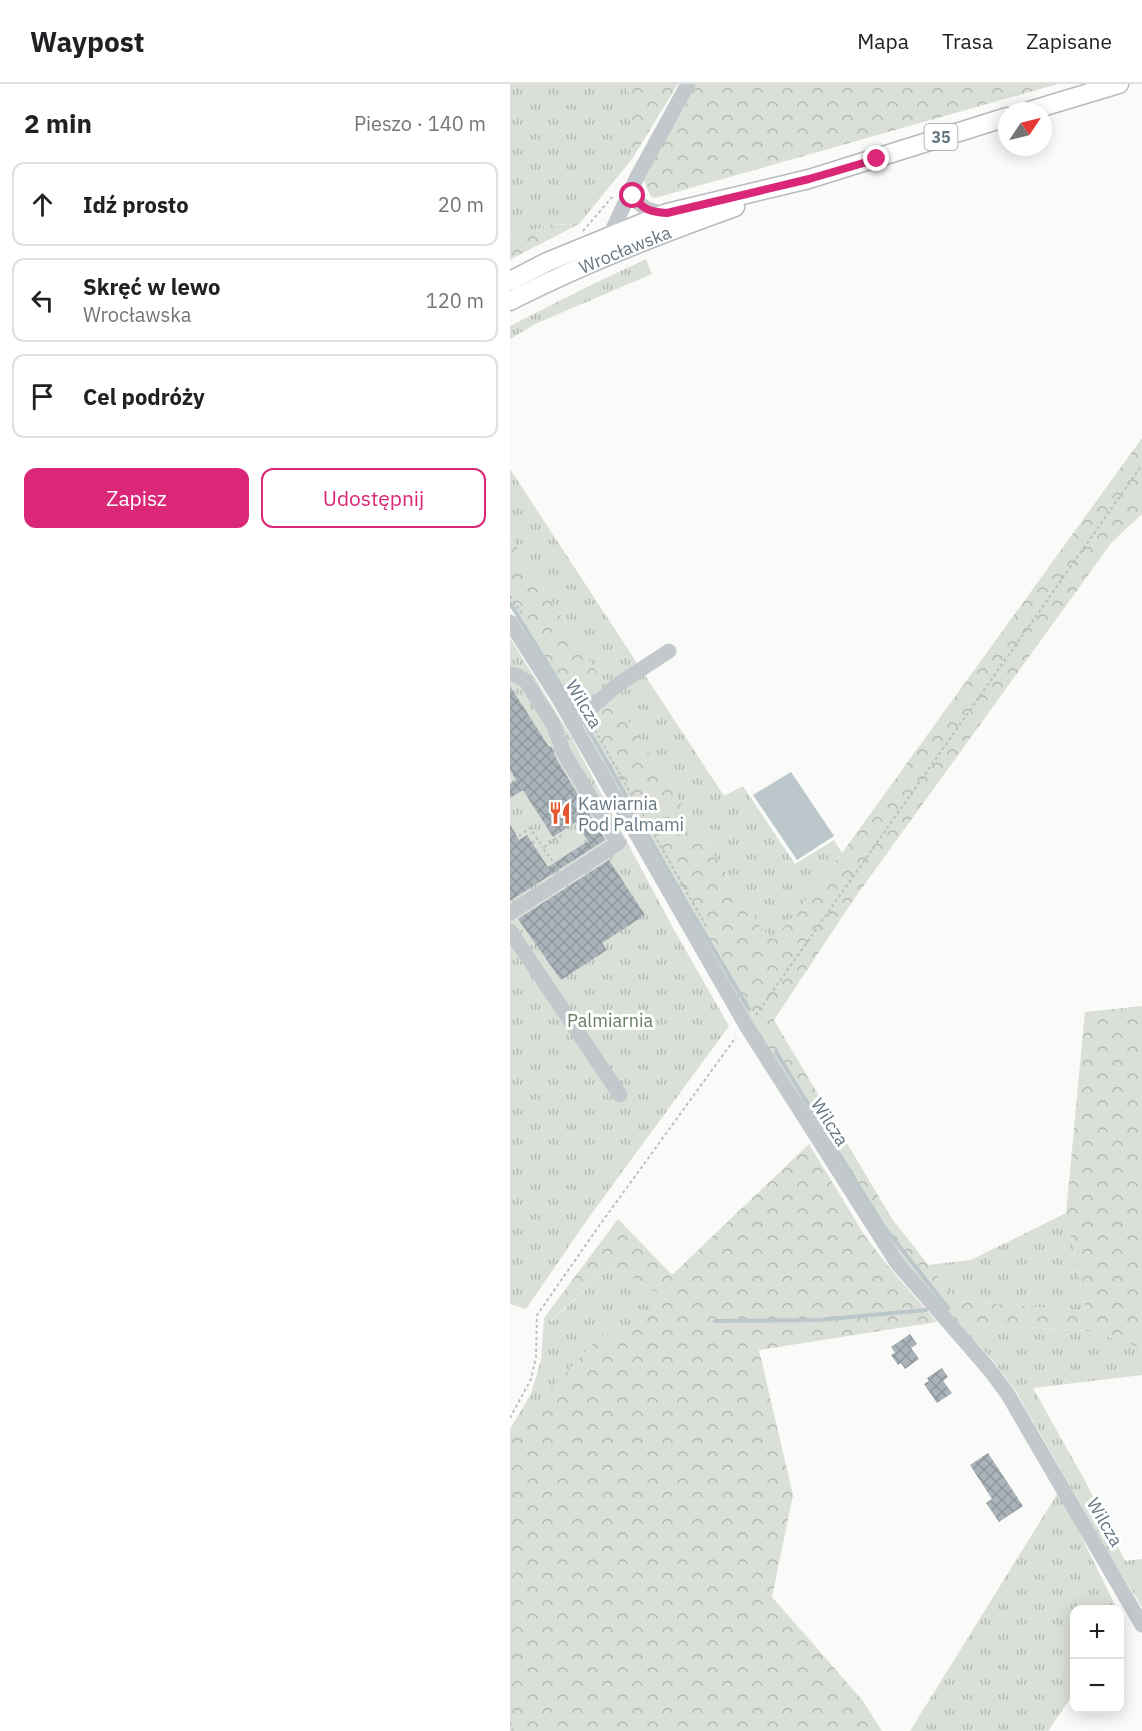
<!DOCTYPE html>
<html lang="pl">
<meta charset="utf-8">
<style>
:root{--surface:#fff;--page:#f2f2f2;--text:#202124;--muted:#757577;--line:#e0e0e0;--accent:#db2777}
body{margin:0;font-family:"IBM Plex Sans",sans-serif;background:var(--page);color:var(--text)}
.controls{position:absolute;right:18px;bottom:18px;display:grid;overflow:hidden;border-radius:12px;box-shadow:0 3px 15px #0003}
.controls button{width:54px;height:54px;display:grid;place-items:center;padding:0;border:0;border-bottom:2px solid var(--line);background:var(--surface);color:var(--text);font:30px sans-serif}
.compass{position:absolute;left:488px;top:18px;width:54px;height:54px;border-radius:50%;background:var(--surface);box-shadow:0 3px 15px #0003;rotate:55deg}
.stop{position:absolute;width:18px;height:18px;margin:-14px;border:4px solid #db2777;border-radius:50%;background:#fff}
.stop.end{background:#db2777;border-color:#fff;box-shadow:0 2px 6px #0008}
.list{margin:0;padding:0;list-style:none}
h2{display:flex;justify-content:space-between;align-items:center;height:78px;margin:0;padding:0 24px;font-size:26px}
h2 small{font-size:20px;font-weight:400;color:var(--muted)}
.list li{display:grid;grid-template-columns:39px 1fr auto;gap:18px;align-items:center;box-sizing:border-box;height:84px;margin:0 12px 12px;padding:0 12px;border:2px solid var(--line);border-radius:12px}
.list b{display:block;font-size:22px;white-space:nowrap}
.list p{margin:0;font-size:20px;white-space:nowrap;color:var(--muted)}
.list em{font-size:20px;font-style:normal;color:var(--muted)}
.actions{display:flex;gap:12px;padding:18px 24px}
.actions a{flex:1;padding:14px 0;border:2px solid var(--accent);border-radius:12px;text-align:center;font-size:21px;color:var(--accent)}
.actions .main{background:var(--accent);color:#fff}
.icon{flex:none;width:33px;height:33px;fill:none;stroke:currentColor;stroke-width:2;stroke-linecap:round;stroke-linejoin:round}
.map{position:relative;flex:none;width:632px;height:1647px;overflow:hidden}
header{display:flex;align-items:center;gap:36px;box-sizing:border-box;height:84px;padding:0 30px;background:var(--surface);border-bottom:2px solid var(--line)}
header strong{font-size:28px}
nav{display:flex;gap:33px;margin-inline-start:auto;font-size:21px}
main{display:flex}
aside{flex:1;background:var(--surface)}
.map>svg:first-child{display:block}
.grass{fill:url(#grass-tufts)}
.forest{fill:url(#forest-crowns)}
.water{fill:#bbc7cb}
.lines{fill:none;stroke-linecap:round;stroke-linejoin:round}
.stream{stroke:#bbc7cb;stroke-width:4}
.building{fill:url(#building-cross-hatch)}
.major-casing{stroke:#b5babe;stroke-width:21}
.path{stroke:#bbbfc2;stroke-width:2;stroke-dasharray:3 3;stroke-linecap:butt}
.minor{stroke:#c3c8cc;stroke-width:15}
.major{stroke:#fff;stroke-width:18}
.route{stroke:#db2777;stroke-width:8}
.labels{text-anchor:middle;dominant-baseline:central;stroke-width:6;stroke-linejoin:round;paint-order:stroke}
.shield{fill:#fff;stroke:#939fa8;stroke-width:1.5}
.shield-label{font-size:16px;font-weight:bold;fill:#657683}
.street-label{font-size:18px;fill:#657683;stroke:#fff}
.poi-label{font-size:18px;fill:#657683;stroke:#fff;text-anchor:start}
.park-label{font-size:18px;fill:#687a64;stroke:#fff}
</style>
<header>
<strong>Waypost</strong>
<nav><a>Mapa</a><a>Trasa</a><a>Zapisane</a></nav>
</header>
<main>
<aside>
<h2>2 min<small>Pieszo · 140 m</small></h2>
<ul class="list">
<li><svg class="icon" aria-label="ahead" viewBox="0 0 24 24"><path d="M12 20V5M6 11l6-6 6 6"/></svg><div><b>Idź prosto</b></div><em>20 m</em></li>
<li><svg class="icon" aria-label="left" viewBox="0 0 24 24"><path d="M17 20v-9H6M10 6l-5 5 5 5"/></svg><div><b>Skręć w lewo</b><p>Wrocławska</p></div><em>120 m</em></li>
<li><svg class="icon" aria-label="arrive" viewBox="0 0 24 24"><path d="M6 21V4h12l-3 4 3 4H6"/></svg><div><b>Cel podróży</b></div></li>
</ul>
<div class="actions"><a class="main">Zapisz</a><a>Udostępnij</a></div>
</aside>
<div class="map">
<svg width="632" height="1647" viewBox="0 0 632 1647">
<defs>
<pattern id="grass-tufts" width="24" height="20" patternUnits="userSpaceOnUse" patternTransform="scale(1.5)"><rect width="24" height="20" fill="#dadfd7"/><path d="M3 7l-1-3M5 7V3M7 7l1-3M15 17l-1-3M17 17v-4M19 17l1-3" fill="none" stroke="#b4b9b4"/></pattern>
<pattern id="forest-crowns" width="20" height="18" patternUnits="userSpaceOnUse" patternTransform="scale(1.5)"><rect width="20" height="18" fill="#dadfd7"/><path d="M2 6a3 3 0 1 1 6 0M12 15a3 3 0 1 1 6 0" fill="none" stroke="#b4b9b4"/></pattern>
<pattern id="building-cross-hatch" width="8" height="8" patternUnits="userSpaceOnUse" patternTransform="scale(1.5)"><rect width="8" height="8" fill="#aab3b9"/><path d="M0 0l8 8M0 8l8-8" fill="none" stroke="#8e969c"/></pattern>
</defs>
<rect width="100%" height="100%" fill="#fafaf8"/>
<path class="grass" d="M0 0H119L122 75 69 140 40 141 0 152Z
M136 175 142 190 25 240 0 255V242L77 203Z
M0 385 214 712 233 702 285 780 324 756 332 769 264 857 250 843 0 452Z
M0 554 59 649 163 844 219 942 77 1136 16 1225 0 1220Z
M556 1129 576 1227 447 1217 418 1181 461 1176Z
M101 1181 156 1214 117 1251H92L0 1348V1345L21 1310 31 1276 34 1234 42 1237Z
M449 1239 581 1247 632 1264V1291L523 1304 574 1395 615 1477 632 1475V1523L608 1485 505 1306 484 1278Z
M549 1407 607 1525 564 1526V1609L538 1647H400Z"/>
<path class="forest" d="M119 0H168L122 75 121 66Z
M184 0H548L145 114 141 113 133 95Z
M69 140 5 173 0 176V152L40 141Z
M632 354V430L602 458 344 815 264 936 382 1135 447 1217 576 1227 556 1129 575 928 632 922V1264L581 1247 449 1239 393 1176 251 953 81 655 0 523V452L250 843 264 856 332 769Z
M299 1060 355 1152 379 1183 427 1238 249 1266 283 1411 262 1513 353 1617 372 1647H0V1348L92 1250 117 1251 156 1214 101 1181 41 1237 34 1234 108 1135 162 1191Z"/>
<path class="water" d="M281 688 324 752 287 776 243 711Z"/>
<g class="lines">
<path class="stream" d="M0 519 65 625
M76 641 174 815 239 925
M266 968 374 1143 438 1224
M205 1237 308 1236 416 1226"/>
</g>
<path class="building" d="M0 602 39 663 41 662 46 674 95 756 0 817V740L9 756 17 751 38 783 78 757 66 738 43 753 13 706 0 714V700L6 696 0 686Z
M99 776 135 831 92 859 97 866 51 896 8 835Z
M400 1250 407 1260 401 1264 409 1275 395 1285 391 1279 388 1281 381 1271 385 1269 381 1263Z
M432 1284 438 1293 433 1297 442 1309 427 1319 414 1300 419 1297 417 1294Z
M478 1369 513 1422 489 1438 476 1419 482 1415 460 1381Z"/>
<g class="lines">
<g class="major-casing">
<g id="major">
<path d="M519 27 609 0"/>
<path d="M0 197 37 178 157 129 299 95 497 33"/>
<path id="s1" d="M0 217C72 180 149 150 225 123"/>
</g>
</g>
<path class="path" d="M73 147 103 112
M0 512 12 530
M82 641 196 842
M9 752 20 744 33 764
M22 759 28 755
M46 782 33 764 53 750
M246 931 632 381
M0 1334 21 1295 26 1273 27 1231 89 1142 226 953
M0 1638 3 1647"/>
<path class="minor" d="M121 104C126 123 139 128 157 129
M96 160 128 91 178 0
M0 538 49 615 237 943 387 1179 479 1285 497 1309 632 1541
M0 590 8 592 16 597 43 640 54 669 108 759 0 829
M62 638 71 633 107 601 159 567
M0 847 110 1011"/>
<use href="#major" class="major"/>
</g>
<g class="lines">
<path class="route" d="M123 112C133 126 141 128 157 129L299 95 367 75"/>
</g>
<defs>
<g id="restaurant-bare" transform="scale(1.8)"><path d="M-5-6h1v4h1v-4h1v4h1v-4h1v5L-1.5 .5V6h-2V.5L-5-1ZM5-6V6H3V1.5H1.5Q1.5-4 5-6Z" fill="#e4572e" stroke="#fff" stroke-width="2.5" paint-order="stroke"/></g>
</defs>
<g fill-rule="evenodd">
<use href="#restaurant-bare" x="50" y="729"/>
</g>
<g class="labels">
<rect class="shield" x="414.5" y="40" width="33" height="26" rx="4.5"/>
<g class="shield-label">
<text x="431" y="53">35</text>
</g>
<g class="street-label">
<text stroke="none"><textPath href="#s1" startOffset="126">Wrocławska</textPath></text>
<text transform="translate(74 620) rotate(59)">Wilcza</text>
<text transform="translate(320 1038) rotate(57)">Wilcza</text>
<text transform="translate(595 1438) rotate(60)">Wilcza</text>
</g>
<g class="poi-label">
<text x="68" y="719">Kawiarnia<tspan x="68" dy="21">Pod Palmami</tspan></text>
</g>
<g class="park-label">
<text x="100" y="936">Palmiarnia</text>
</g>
</g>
</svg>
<div class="controls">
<button>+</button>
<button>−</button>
</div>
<svg class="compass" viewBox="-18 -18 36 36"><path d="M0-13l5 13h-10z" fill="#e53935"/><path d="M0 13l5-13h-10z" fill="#757577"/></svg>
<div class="stop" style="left:123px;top:112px"></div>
<div class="stop end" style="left:367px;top:75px"></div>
</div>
</main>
